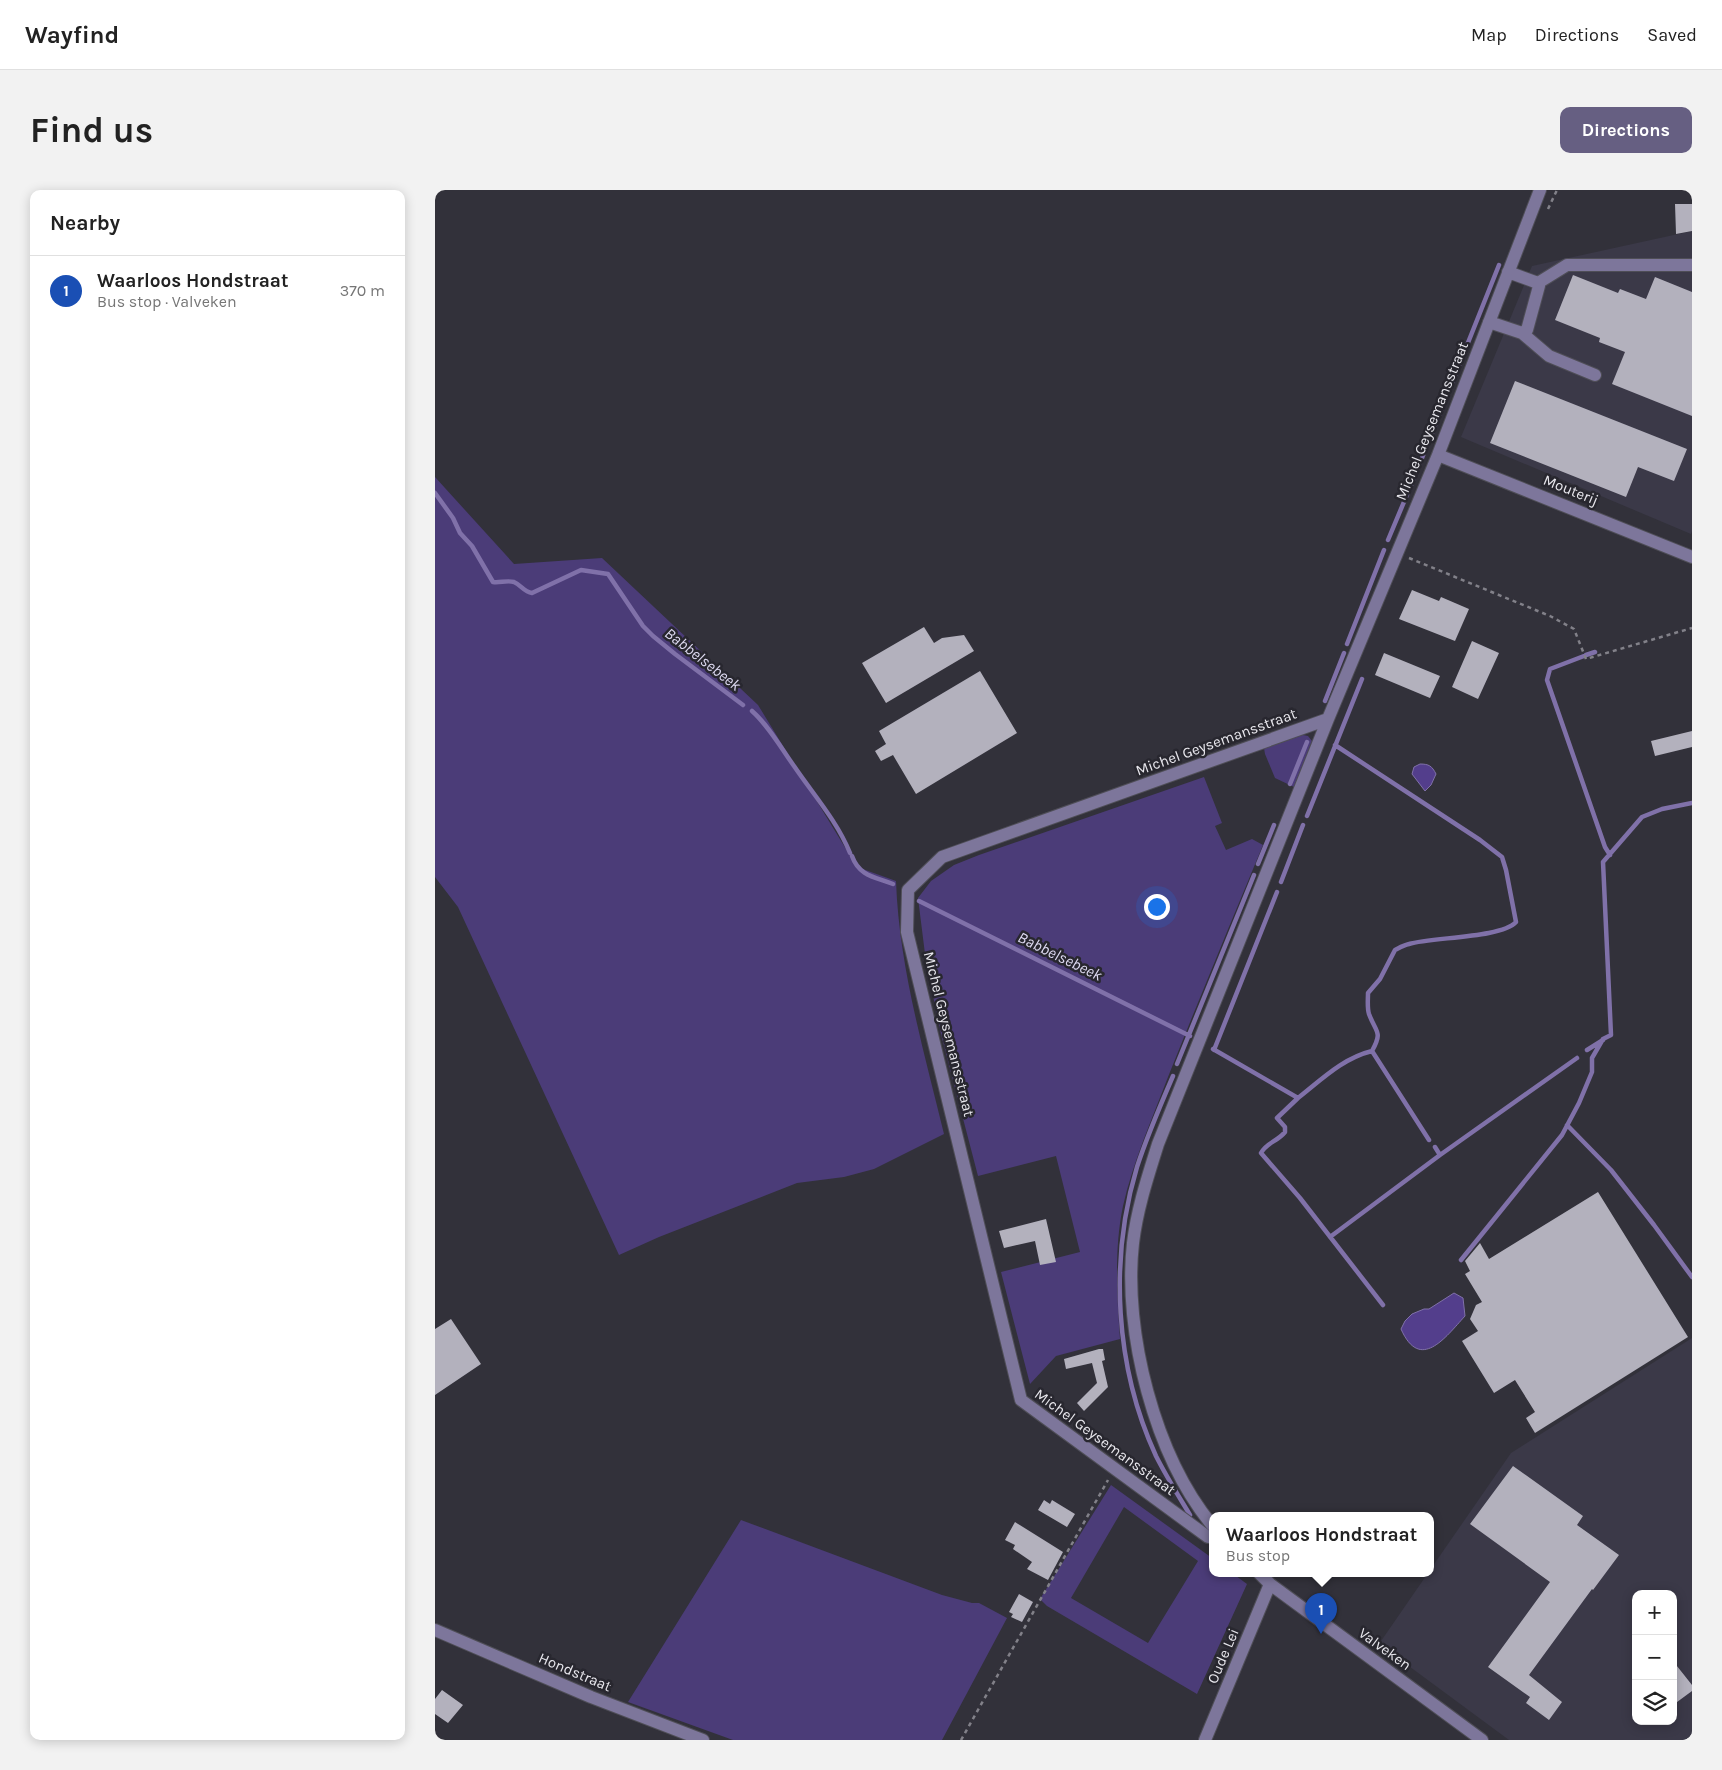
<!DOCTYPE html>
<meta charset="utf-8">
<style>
:root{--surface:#fff;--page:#f2f2f2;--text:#222;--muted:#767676;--line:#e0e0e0;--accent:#665f82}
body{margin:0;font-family:Karla,sans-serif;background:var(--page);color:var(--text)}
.controls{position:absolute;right:15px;bottom:15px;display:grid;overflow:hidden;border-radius:10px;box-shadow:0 2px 12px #0003}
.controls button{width:45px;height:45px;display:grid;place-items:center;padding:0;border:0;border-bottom:1px solid var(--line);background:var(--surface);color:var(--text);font:25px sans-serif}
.you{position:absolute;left:721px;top:716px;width:18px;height:18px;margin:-12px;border:4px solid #fff;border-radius:50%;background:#1a73e8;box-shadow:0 0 0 8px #1a73e833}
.badge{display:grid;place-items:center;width:32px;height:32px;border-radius:50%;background:var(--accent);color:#fff;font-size:16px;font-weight:700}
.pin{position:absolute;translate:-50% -41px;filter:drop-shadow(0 1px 2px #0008)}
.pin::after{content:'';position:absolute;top:26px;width:18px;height:15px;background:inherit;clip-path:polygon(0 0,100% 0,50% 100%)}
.popup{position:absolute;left:774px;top:1322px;width:225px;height:65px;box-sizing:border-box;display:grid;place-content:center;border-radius:10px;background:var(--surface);filter:drop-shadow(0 1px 4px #0005);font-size:16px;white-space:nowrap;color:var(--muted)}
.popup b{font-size:19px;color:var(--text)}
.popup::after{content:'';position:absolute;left:50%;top:100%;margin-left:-10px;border:10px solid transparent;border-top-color:var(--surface)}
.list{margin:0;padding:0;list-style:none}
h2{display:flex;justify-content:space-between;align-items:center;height:65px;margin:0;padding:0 20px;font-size:21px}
h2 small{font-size:16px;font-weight:400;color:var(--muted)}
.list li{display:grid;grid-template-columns:32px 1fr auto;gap:15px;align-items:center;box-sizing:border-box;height:70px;padding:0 20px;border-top:1px solid var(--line)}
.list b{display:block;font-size:19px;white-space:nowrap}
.list p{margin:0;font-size:16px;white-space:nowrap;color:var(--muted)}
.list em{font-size:16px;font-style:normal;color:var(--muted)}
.icon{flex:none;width:28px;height:28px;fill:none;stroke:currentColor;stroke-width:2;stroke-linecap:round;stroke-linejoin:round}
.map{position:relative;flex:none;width:1257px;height:1550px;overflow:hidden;border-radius:10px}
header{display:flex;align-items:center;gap:30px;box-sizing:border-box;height:70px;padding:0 25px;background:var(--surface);border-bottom:1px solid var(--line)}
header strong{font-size:24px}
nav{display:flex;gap:28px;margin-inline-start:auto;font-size:18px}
.intro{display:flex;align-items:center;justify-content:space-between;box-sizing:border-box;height:120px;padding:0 30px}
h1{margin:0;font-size:35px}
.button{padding:12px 22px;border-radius:10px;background:var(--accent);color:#fff;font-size:18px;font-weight:700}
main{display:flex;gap:30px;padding:0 30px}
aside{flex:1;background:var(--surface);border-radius:10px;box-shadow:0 2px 12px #0003}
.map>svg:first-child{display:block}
.built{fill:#3b3948;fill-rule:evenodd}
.green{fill:#4b3c78;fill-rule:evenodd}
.water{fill:#533e8c;stroke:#8071a9}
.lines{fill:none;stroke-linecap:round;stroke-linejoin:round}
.stream{stroke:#8071a9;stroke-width:4.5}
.building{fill:#b3b1bd}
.minor-casing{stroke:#4f4e57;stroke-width:14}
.path{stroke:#828189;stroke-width:2.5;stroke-dasharray:4 4;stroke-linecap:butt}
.minor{stroke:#7d769b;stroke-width:12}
.labels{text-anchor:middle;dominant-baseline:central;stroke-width:5;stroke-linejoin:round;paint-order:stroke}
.street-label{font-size:15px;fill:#e9e8ee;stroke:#28272f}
.water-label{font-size:16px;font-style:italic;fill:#dedaf1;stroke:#28272f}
</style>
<header>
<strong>Wayfind</strong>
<nav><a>Map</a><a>Directions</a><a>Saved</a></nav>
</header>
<div class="intro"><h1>Find us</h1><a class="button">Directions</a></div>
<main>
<aside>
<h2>Nearby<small></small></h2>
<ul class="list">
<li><span class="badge" style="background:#1a4fb4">1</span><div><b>Waarloos Hondstraat</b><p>Bus stop · Valveken</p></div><em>370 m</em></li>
</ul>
</aside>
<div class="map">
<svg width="1257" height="1550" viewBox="0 0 1257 1550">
<rect width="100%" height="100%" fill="#32313a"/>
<path class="built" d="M1257 41V341L1256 344 1026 247 1097 76Z
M1257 1148V1550H1074L944 1454 993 1383H995V1380L1076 1263ZM1201 1404H1238V1531H1201Z"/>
<path class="green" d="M0 287 79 374 167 368 323 515 422 677 461 691C464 777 489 861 509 944L439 979 409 987 362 993 224 1047 184 1065 23 717 0 687Z
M863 544 873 546 877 551 859 597 840 588 830 564 829 558Z
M769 587 787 633 780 636 791 660 817 649 828 655C796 732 764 809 733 887 717 929 698 972 688 1016 679 1059 682 1105 685 1149L621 1166 595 1194 566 1082 645 1062 621 966 543 986 506 844 491 772 483 708 496 691 519 675 544 665Z
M676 1295 777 1368V1383H797L812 1394 762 1504 612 1416 605 1409ZM689 1317 763 1371 713 1453 636 1408Z
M306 1330 507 1405 537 1413H544L572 1428 507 1550H298L193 1512Z"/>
<path class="water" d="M985 574C994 574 997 576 1001 584L996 595 990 601 977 584 979 577Z
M1019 1103 1028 1108 1030 1126C1010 1148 985 1182 966 1139L970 1131 977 1124 989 1119H994Z"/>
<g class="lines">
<path class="stream" d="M983 278 1064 75
M0 303 18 328 25 343 37 356 58 392C65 393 72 390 79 392 86 395 89 402 97 403L146 380 173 384 208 436 218 446 240 464 308 515
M953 350 979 288
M912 454 949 360
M1151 465 1160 462
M1149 466 1115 479 1112 490 1170 657 1175 665
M890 511 909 463
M317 521C334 536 346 558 359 576 378 604 402 631 415 663
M900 555 1045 650 1067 667 1071 680 1081 732C1067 748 997 747 974 754 969 755 964 758 960 760L945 789 933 803C933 810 932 818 934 824 941 843 948 841 937 861
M855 594 872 552
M872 626 927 489
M417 666C424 686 440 687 458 694
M823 674 839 635
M846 692 868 635
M484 711 755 846
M778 859 863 908 842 928 850 937V942C842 952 832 952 826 963L865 1008 948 1115
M779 860 842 702
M1152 860 1168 850
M742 874 819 685
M738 886C725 916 712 946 702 977 674 1070 680 1177 721 1266 731 1286 743 1305 755 1325
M863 908C886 890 908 868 937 861L994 950
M1132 935 1176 980 1219 1035 1257 1087
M1005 965 1142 868
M895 1047 1005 965 1000 957
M1026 1070 1127 945 1144 913 1157 882V868L1168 849 1176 845 1168 672 1207 627 1227 619 1257 613"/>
</g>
<path class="building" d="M1240 14H1257V41L1241 44Z
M1138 85 1183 103 1185 99 1211 109 1220 87 1257 102V226L1177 194 1190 162 1164 152 1165 148 1120 130Z
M1080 191 1252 259 1239 291 1203 277 1191 307 1055 253Z
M977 400 1004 411 1006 407 1034 419 1020 451 964 429Z
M489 437 499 453 507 448 529 445 539 461 451 513 427 473Z
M1037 451 1064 463 1043 509 1017 497Z
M949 463 1005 486 995 508 940 485Z
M545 481 582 543 481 604 458 565 446 571 440 561 451 554 444 541Z
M1257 541V557L1220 566 1216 551Z
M1163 1002 1253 1147 1100 1243 1091 1228 1100 1222 1080 1190 1059 1203 1027 1151 1043 1141 1035 1129 1041 1115 1047 1112 1030 1084 1035 1081 1030 1071 1045 1053 1054 1069Z
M611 1029 621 1072 605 1075 600 1051 569 1058 564 1041Z
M16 1129 46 1174 0 1205V1139Z
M664 1159H668L670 1170 667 1171 673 1197 649 1221 642 1213 662 1193 657 1173 631 1179 629 1169Z
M1078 1276 1148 1326 1142 1335 1184 1365 1158 1400 1157 1399 1094 1485 1127 1512 1114 1530 1091 1513 1095 1507 1053 1477 1115 1392 1035 1334Z
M609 1310 615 1314 617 1310 640 1324 632 1337 603 1320Z
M580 1332 628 1362 613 1390 592 1379 597 1372 578 1359 580 1355 570 1350Z
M584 1404 598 1412 587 1432 576 1427 578 1424 574 1422Z
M1238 1471 1257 1495V1501L1238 1515Z
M7 1500 28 1515 13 1533 0 1524V1509Z"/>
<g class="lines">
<g class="minor-casing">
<path id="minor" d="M1103 93 1132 75H1257
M1054 132 1087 143 1092 140 1104 96 1103 93 1073 82
M1087 143 1114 166 1160 185
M1003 265 1257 367
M777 1335C720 1266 688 1142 698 1053 702 1019 713 986 723 954L893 529 1003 265 1105 0
M777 1347H773L586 1210 472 742 473 700 507 667 893 529
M824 1383 835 1394 1047 1550
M0 1440 156 1507 268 1550
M770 1550 835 1394"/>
</g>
<path class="path" d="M1113 19 1122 0
M974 368 1115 426 1139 439 1151 469 1257 438
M526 1550 673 1290"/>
<use href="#minor" class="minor"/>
</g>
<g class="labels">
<g class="street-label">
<text transform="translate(997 231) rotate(-68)">Michel Geysemansstraat</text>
<text transform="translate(1136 300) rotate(22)">Mouterij</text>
<text transform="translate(781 552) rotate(-20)">Michel Geysemansstraat</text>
<text transform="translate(514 844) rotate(76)">Michel Geysemansstraat</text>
<text transform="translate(670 1252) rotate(36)">Michel Geysemansstraat</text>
<text transform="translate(950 1459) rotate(36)">Valveken</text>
<text transform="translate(788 1466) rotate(-67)">Oude Lei</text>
<text transform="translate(140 1482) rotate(23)">Hondstraat</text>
</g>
<g class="water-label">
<text transform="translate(268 469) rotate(38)">Babbelsebeek</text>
<text transform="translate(625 766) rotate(26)">Babbelsebeek</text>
</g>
</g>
</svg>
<div class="controls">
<button>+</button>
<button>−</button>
<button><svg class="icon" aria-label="layers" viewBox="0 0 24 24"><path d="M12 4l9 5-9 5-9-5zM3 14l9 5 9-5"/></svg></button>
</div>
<div class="you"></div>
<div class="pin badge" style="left:886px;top:1444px;background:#1a4fb4">1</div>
<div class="popup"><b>Waarloos Hondstraat</b>Bus stop</div>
</div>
</main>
